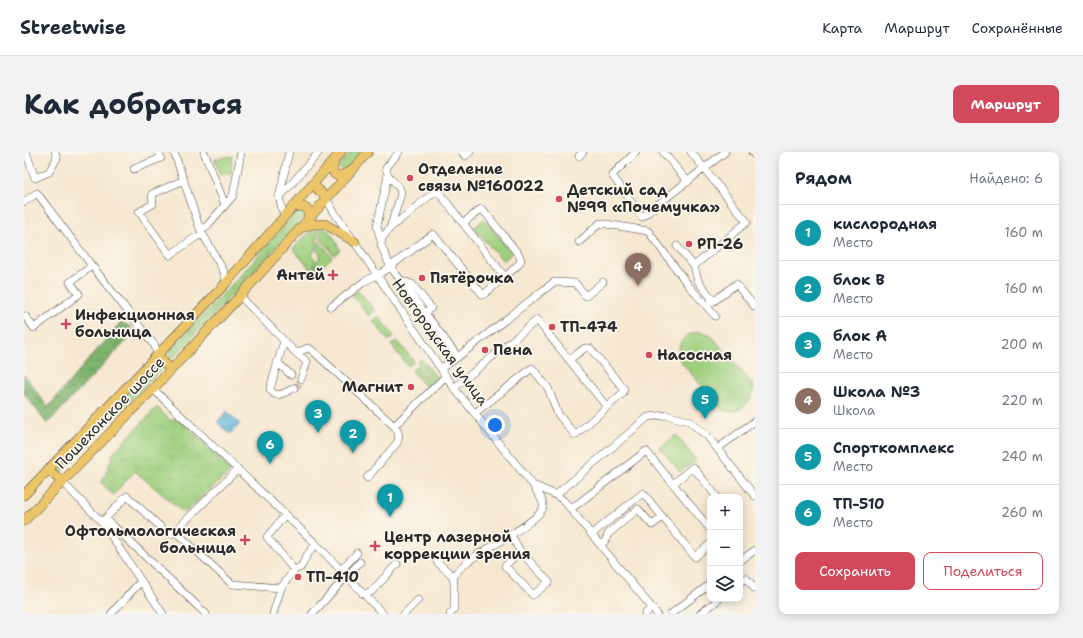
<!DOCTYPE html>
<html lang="ru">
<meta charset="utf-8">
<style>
:root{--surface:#fff;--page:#f2f2f3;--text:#1f2937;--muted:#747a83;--line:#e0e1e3;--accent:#d1495b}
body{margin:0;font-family:"Shantell Sans",sans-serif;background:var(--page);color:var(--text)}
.controls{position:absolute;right:12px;bottom:12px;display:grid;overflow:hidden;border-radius:8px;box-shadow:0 2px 10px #0003}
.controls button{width:36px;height:36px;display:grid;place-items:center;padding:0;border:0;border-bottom:1px solid var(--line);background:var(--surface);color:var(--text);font:20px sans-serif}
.you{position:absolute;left:471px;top:273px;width:14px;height:14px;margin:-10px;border:3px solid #fff;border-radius:50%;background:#1a73e8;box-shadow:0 0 0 6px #1a73e833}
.badge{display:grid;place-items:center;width:26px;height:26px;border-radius:50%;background:var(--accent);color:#fff;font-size:13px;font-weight:700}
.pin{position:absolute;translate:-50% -33px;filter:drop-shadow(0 1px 2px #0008)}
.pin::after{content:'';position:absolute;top:21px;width:14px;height:12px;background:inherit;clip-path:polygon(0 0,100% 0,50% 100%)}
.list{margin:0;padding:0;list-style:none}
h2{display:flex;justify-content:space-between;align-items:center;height:52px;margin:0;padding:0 16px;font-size:17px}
h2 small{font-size:13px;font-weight:400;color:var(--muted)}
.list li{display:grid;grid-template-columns:26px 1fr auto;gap:12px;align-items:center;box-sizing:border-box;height:56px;padding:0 16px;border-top:1px solid var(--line)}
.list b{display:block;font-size:15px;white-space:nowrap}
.list p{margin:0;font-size:13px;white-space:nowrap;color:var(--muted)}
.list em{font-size:13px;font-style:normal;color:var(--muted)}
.actions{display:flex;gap:8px;padding:12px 16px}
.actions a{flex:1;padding:9px 0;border:1px solid var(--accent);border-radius:8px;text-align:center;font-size:14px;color:var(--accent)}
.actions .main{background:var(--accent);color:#fff}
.icon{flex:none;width:22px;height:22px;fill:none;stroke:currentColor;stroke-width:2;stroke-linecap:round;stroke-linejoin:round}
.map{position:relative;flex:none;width:731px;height:462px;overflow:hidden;border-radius:8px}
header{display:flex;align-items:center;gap:24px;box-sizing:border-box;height:56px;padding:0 20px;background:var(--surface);border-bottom:1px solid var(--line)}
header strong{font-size:19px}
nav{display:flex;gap:22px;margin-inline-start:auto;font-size:14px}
.intro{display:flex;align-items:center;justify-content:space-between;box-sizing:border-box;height:96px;padding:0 24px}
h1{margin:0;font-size:28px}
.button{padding:10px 18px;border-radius:8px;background:var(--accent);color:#fff;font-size:14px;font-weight:700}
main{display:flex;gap:24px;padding:0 24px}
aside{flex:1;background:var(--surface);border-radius:8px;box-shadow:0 2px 10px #0003}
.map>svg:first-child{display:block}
.grass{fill:url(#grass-tufts);stroke:#647d54}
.forest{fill:url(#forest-crowns);stroke:#546e4c}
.park{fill:#9ecf7e;stroke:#647d54}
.water{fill:url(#water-waves);stroke:#446e82}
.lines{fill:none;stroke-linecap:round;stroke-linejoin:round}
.minor-tunnel{stroke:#cdc1af;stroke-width:7;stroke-dasharray:7 3.5;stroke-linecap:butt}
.minor-casing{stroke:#494744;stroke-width:8}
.major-casing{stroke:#494744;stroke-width:10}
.minor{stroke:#fff;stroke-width:7}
.major{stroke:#edc569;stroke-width:9}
.poi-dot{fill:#d1495b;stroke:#fbf7ec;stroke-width:1.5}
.labels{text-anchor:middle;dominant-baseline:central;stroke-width:3.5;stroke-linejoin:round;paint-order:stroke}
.poi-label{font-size:15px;font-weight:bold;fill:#2b2b2b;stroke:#fbf7ec;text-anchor:start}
.street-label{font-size:15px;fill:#2b2b2b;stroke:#fbf7ec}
</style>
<header>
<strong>Streetwise</strong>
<nav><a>Карта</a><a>Маршрут</a><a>Сохранённые</a></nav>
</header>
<div class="intro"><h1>Как добраться</h1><a class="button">Маршрут</a></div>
<main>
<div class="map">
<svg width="731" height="462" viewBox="0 0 731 462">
<defs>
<pattern id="grass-tufts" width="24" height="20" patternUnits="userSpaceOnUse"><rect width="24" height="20" fill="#9ecf7e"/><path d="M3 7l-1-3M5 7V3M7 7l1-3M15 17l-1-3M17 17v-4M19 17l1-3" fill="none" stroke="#88b26d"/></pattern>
<pattern id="forest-crowns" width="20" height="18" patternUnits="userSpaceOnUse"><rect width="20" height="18" fill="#7eb26d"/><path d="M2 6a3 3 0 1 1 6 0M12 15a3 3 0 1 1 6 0" fill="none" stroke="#67915a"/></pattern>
<pattern id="water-waves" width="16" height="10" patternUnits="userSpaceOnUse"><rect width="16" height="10" fill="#5cb1d8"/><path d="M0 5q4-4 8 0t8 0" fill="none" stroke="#4c90af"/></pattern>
</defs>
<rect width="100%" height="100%" fill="#fbf7ec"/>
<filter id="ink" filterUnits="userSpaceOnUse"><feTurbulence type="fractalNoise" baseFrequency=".025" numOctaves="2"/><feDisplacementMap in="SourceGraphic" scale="8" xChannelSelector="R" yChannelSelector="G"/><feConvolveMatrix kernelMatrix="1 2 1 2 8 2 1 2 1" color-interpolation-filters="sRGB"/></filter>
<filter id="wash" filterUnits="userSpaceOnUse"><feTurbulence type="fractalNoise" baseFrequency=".012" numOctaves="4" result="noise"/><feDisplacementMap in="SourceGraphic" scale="16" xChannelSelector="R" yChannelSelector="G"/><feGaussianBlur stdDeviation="0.9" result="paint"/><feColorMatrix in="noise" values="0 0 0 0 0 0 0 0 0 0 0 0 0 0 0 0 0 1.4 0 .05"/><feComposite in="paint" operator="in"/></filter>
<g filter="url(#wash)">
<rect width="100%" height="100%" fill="#f6e7d0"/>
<path class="grass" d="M327 0H338L320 20 314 15Z
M275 57 282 63 150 205H145V200L214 126Z
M295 76 291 99 288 103 291 108 289 120 269 97 284 81Z
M297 76C307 76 312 90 316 98L310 103 296 86Z
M295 89 308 105 291 122 290 120 293 108 296 105V101L293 99Z
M334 138 351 159 345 164 328 143Z
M354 164 370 184 365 189 349 169Z
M374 189 390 210 384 214 367 193Z
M398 207 414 227 410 231 393 210Z
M133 212H136L138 215V217L37 321 35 322 31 320 32 317Z
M393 214 408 232 403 237 388 218Z
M133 255 147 269 155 265 207 319 160 361 111 319 89 343 78 331 90 300Z"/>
<path class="forest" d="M97 171C105 172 110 177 107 184L23 272 0 241V223L24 255 94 173Z"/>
<path class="park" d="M208 4 207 22 196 23 191 7Z
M460 67 488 101 479 109 450 76Z
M673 180 686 182 729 233C731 250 714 264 698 258L655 207C652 193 659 183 673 180Z
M652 283 672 308 656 320 636 296Z"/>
<path class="water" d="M203 259 216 272 206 282 193 270Z"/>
</g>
<g filter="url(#ink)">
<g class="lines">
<path class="minor-tunnel" d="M270 236 274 233 277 227"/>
<g class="minor-casing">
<path id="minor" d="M2 0 11 26 25 20 33 6 31 0
M150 0 176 77 200 120 202 131
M180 0 201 53
M438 0 441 4 446 0
M612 0 588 23 618 65 701 0
M639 0 664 30
M667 0 723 70 670 114 674 129 690 149
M555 4 559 0
M110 17 137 6 135 0
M364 23 376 37 377 42 366 76
M160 28 128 42 129 52 115 60 146 103 172 85 179 83
M256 45 295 0
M302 46 310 60 353 123 430 236 509 333 532 343 540 349 633 462
M0 50 13 41 68 114 131 194 133 203
M260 65 255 45 265 0
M439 71 457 57 460 59 495 103 497 108 495 112 481 125
M176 77 182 75 209 44 217 0
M357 89 353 74 364 23 362 16 375 0
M555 90 576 71 624 79 665 134 691 164
M653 94 670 114
M376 128 388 132 407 156 401 161
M216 144 272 201 284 196 289 199 370 274 422 224
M686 150 690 149 712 132 731 155
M307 155 341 129 359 120 409 82 459 143 481 125 413 38 366 76 358 86 357 93 366 114 434 205
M0 165 1 164 10 176 55 142 46 130 68 114
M260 189 246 237C251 248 262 240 270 236
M272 201 283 210 277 227
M253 210 267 223
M417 216 430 208 530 130 551 131 562 144 579 130
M430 236 513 168 583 255
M129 237 292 392 359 462
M451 261 508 216 524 236 534 262 551 283 599 241 600 237 566 196H561L545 208
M693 297 731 269
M214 317 156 374 154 379 155 383 208 432 257 436 270 418 277 415 283 403 292 392
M343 326 373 291C376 284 375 280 370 274
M39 331 78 370 139 462
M649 332 669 315 693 345
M532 343 624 265 642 263 665 269 684 285 731 344
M547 356 555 351 622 299 686 377
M261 363 243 385 270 418
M82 367 182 462
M78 370 103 344 142 380 147 382 154 379
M568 382 619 341 671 405 686 392
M487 383 496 399 481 414 509 443 525 430 496 399
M577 393 582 388 584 382 614 357 628 373 639 365
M716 409 731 398
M413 410 429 424
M317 418 333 401
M716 431 722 426 731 437
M339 442 347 440 373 412
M87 462 117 429
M249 462 257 436
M288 462 336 410
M380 462 394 448
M426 462 430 458V432L429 424C433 420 437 415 442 411 455 400 517 369 519 355 520 348 513 340 509 333
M621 462 628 456
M647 462 686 432
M676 462 695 447"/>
</g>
<g class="major-casing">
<path id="major" d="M729 0 731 2
M310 9C307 24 311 27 325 20
M289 32 302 46
M268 56C275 54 279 53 284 58V67
M276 76 289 72H301L331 90
M133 203 147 218
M24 317 39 331
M0 343 202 131 317 0
M0 369 129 237 216 144 344 0"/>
</g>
<use href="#minor" class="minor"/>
<use href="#major" class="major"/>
</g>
</g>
<g class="poi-dot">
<circle cx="386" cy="26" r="4"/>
<circle cx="535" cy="47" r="4"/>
<circle cx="665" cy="92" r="4"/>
<path d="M307 117h4v4h4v4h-4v4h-4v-4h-4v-4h4z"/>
<circle cx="398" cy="126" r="4"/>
<path d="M40 166h4v4h4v4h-4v4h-4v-4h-4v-4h4z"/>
<circle cx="528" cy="175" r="4"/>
<circle cx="461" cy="198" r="4"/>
<circle cx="625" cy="203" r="4"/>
<circle cx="387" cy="235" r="4"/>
<path d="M219 382h4v4h4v4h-4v4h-4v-4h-4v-4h4z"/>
<path d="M349 388h4v4h4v4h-4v4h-4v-4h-4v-4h4z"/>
<circle cx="274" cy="425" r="4"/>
</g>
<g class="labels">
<g class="poi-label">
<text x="394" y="17">Отделение<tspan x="394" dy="17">связи №160022</tspan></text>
<text x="543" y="38">Детский сад<tspan x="543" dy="17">№99 «Почемучка»</tspan></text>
<text x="673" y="92">РП-26</text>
<text x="301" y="123" text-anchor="end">Антей</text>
<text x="406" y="126">Пятёрочка</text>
<text x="51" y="163">Инфекционная<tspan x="51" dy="17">больница</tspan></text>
<text x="536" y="175">ТП-474</text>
<text x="469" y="198">Пена</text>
<text x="633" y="203">Насосная</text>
<text x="379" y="235" text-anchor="end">Магнит</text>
<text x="212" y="379" text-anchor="end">Офтольмологическая<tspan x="212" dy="17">больница</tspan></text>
<text x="360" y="385">Центр лазерной<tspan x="360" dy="17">коррекции зрения</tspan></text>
<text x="282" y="425">ТП-410</text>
</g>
<g class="street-label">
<text transform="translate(416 190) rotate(54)">Новгородская улица</text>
<text transform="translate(86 261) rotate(-46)">Пошехонское шоссе</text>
</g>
</g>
</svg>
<div class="controls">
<button>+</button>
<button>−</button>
<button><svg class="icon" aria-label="layers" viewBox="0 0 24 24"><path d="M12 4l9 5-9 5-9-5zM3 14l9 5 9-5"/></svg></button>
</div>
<div class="you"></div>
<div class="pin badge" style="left:366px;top:365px;background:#0f9aa8">1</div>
<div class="pin badge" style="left:329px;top:301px;background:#0f9aa8">2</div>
<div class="pin badge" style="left:294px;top:281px;background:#0f9aa8">3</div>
<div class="pin badge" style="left:614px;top:134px;background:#8d6e63">4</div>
<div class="pin badge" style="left:681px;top:267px;background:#0f9aa8">5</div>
<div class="pin badge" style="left:246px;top:312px;background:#0f9aa8">6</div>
</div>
<aside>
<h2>Рядом<small>Найдено: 6</small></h2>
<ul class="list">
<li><span class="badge" style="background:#0f9aa8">1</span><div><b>кислородная</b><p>Место</p></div><em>160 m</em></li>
<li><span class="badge" style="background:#0f9aa8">2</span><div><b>блок В</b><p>Место</p></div><em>160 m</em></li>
<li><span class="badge" style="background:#0f9aa8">3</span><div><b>блок А</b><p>Место</p></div><em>200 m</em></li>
<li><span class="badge" style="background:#8d6e63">4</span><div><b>Школа №3</b><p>Школа</p></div><em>220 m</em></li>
<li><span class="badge" style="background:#0f9aa8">5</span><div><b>Спорткомплекс</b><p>Место</p></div><em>240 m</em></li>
<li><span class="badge" style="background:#0f9aa8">6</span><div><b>ТП-510</b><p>Место</p></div><em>260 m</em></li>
</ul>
<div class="actions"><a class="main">Сохранить</a><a>Поделиться</a></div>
</aside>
</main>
